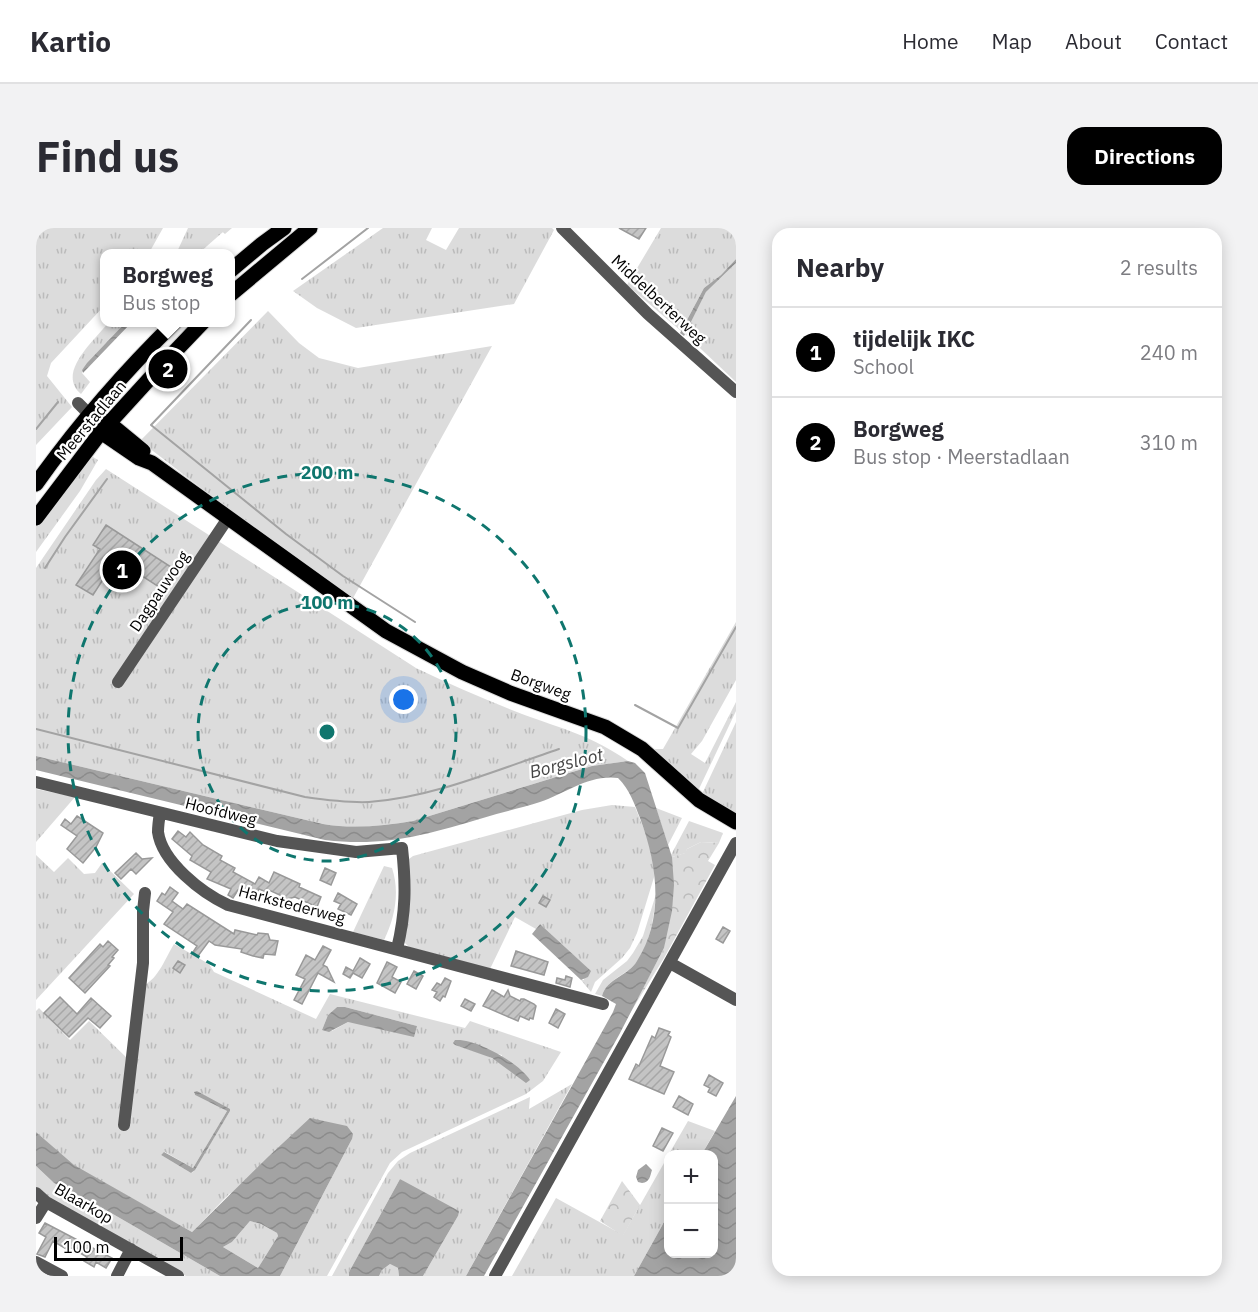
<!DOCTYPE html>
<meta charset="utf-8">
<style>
:root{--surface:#fff;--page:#f2f2f3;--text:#2b2b33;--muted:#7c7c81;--line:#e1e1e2;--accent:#000}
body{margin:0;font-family:"IBM Plex Sans",sans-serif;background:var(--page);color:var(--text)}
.controls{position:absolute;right:18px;bottom:18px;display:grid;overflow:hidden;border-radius:12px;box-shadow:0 3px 15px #0003}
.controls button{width:54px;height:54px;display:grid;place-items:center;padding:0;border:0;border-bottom:2px solid var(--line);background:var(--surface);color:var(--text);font:30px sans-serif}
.scale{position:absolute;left:18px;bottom:15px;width:129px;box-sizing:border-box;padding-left:6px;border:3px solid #000;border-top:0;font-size:16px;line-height:21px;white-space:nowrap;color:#000;-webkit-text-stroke:4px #fff;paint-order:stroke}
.you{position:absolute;left:368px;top:472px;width:21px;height:21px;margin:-15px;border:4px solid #fff;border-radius:50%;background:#1a73e8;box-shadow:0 0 0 9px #1a73e833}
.badge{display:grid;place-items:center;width:39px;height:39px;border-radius:50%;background:var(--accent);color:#fff;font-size:20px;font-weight:700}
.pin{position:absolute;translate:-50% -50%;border:3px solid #fff;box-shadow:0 2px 6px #0006}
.popup{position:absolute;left:64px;top:21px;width:135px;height:78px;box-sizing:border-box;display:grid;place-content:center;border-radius:12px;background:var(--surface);filter:drop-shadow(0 2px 4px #0005);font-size:20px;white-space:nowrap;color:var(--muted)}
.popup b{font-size:22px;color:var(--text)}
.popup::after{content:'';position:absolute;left:50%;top:100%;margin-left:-12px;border:12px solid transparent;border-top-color:var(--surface)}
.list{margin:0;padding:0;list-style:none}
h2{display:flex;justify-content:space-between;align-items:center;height:78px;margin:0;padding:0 24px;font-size:26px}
h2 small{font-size:20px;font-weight:400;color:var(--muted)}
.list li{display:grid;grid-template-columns:39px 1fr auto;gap:18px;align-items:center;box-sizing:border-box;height:90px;padding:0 24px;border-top:2px solid var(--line)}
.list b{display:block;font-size:22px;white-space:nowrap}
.list p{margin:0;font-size:20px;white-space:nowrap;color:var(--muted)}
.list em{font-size:20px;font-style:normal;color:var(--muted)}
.map{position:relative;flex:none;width:700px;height:1048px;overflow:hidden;border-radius:18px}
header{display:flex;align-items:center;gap:36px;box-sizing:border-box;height:84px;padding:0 30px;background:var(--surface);border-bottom:2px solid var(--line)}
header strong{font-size:28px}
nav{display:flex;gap:33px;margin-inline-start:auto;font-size:21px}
.intro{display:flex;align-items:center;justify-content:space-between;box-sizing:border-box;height:144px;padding:0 36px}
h1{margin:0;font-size:42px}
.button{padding:15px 27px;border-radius:18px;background:var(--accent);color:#fff;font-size:21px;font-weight:700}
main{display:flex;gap:36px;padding:0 36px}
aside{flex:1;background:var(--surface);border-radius:18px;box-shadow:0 3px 15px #0003}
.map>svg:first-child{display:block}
.grass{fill:url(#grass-tufts);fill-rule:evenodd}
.forest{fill:url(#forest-crowns)}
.water{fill:url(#water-waves);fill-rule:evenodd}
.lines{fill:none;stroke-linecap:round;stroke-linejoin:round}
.stream{stroke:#a3a3a3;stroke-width:2}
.building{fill:url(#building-hatch);stroke:#999;stroke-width:1.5}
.major-casing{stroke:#dbdbdb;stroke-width:17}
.minor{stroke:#555;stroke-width:12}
.major{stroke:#000;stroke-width:15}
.ring{fill:none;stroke:#0f766e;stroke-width:3;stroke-dasharray:10 8}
.labels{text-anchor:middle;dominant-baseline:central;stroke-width:4.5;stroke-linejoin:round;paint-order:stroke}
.street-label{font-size:16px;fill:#000;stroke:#fff}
.water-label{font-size:18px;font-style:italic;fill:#444;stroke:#fff}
.centre{fill:#0f766e;stroke:#fff;stroke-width:3}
.ring-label{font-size:18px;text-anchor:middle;font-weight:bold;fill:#0f766e;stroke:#fff;stroke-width:4.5;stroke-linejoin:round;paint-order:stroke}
</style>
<header>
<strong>Kartio</strong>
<nav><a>Home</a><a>Map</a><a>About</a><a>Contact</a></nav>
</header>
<div class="intro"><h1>Find us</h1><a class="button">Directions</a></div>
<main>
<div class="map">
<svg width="700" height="1048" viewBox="0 0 700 1048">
<defs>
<pattern id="grass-tufts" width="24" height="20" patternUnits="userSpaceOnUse" patternTransform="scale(1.5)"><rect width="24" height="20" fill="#dcdcdc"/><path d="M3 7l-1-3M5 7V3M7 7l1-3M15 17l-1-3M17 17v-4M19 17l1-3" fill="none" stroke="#bbb"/></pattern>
<pattern id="forest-crowns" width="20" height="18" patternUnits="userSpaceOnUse" patternTransform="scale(1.5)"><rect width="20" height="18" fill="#dcdcdc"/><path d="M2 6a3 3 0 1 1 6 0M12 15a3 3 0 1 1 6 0" fill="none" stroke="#bbb"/></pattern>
<pattern id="water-waves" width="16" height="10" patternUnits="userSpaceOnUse" patternTransform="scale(1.5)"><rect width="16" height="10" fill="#a3a3a3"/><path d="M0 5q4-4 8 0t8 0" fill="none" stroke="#8b8b8b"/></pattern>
<pattern id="building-hatch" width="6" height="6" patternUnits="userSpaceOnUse" patternTransform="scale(1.5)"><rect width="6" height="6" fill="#c4c4c4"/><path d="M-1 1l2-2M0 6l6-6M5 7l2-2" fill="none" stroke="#a7a7a7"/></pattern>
</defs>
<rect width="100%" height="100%" fill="#fff"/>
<path class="grass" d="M0 0H127L113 25 69 26V77L15 135 11 148 36 179 0 217Z
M152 0H196L189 6 187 4 163 25 140 26Z
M347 0H396L390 12 410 22 423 0H516L518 2 478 76 320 100 281 80 257 63Z
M625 0H700V31L685 47 668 60 645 103 591 57Z
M700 35V154L649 106 670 64Z
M232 83 263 115 283 130 322 140 456 118 316 372 230 310 104 213Z
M72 95H90L46 142V145L54 154 45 166C20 145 58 113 72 95Z
M52 226 62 232 44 263 0 324V297Z
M70 241 380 440C415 457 450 472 486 486 527 501 556 508 592 533L556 538 377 593C347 598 316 601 287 596L0 528V340L60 252Z
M700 394V452L666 513 655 526 669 535 700 474V483L662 563 615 521H627Z
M700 494V588L666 566Z
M0 561 39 569 0 614Z
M576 577 599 579 612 611 619 646 601 705 594 720 586 730 559 754 555 764 545 752H548L549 738 504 696 500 701 479 689 454 741 373 719 367 713 373 631 377 628 546 582Z
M620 580 646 590 632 617Z
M653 593 687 605 683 615 665 614 651 621 650 625 636 629 635 627Z
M0 627 18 644 32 630 48 646 59 645 66 635 98 666 0 772Z
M348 638 356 640C364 664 359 690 348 712L317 704Z
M620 666C618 688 614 718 600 735 589 748 571 751 566 768L559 766 567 752 591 733 597 725 607 708Z
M138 716 173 736 178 744 280 791 294 766 429 800 434 793 525 824 507 853 490 866 366 924 354 935 291 1048H244L316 911 193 966 156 1004 38 938 0 904V783L3 780 34 812 53 793 93 832 108 757C122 751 130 729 138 716ZM301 779H309L381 798 312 794 296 803 286 802 292 787ZM419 817 466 827 464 835 450 827ZM161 863 194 883 157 944 155 945 125 927 129 924 157 940 191 883 159 867 158 865Z
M536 856 430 1048H387L422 988 364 951 313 1044V1048H296L352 945 362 933 374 925 494 869 493 881Z
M652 893 679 903 666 926H633Z
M632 928V987L598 1048H476L520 970 587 1007Z
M0 938 18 955 63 978 184 1048H150L23 977 0 959Z
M214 993 225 996 241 1005 242 1008 222 1040 187 1019 196 1014Z
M354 1036 362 1040 363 1048H343L346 1042Z"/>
<path class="forest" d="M665 614 683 615 672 633 679 637 628 730 591 790 628 720 636 629 649 625 651 621Z
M586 953 604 977 587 1008 564 993Z"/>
<path class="water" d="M700 31V35L670 64 648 108 644 105 668 60 685 47Z
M90 94 95 95 47 145 46 142 51 135Z
M0 528 287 596C316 601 347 598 377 593L556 538 592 533 599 535 609 545 636 629 638 657 636 683 628 720 583 807 448 1048H430L577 784 580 776 566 768C571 750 592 748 601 733 629 689 621 636 604 590 598 575 594 562 582 550 554 546 530 565 504 574 485 580 466 584 447 590 390 607 349 619 289 612L0 542Z
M504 696 555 743 552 749 545 752 496 706Z
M301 779H309L381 798 378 809 312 794 293 804 286 802 292 787Z
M419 812C440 810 483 835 494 852L490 855 456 830 419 817 417 815Z
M161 863 194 881V883L159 942 155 945 125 927 128 924 157 940 191 883 159 867 158 864Z
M700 868V1038L694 1048H598L632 987V1026H678V926H666Z
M274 890 311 898 317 906 316 911 244 1048H184L63 978 18 955 0 938V904L38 937 156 1004 233 928ZM214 993 225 996 241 1005 242 1008 222 1040 187 1019 196 1014Z
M610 936 616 942C614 948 614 954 606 955L602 954 600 949 602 942Z
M364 951 423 983 422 988 387 1048H363L362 1040 354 1036 346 1042 343 1048H313V1044Z"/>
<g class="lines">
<path class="stream" d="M266 51 332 0
M215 92 115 197 250 306 307 348 379 394
M0 201 22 174
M9 340 29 309 71 251
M599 477 642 500 700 399
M0 501 269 569C290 572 311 575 333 574 396 570 463 541 523 521"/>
</g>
<path class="building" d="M583 0H610L603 11Z
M70 297 135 339 123 359 80 331 57 367 40 357 64 321 57 317Z
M41 588 67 605 60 619 47 635 31 621 41 608 25 597 29 591 35 596Z
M142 603 150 609 154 604 167 617 186 628 184 632 199 640 197 644 219 656 223 649 233 655 238 644 264 656 263 659 285 669 281 679 259 669 247 672 246 668 233 662 230 664 223 661 219 669 202 662 197 670 192 667 195 661 171 651 175 644 154 632 156 628 136 611Z
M100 625 106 631 116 630 100 646 95 641 85 651 79 645Z
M289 640 300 645 295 657 284 652Z
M134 659 142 665 136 673 147 681 151 676 198 706 199 702 221 707 222 705 232 706 234 712 242 713 239 727 228 726 227 730 217 728 205 724 206 721 179 717 173 713 162 728 157 724 161 718 128 696 137 684 121 673 126 665 129 667Z
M302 665 321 676 315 687 302 681 305 676 298 673Z
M507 668 514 672 510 679 503 675Z
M687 699 694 703 687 715 680 711Z
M72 713 82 722 76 729 78 730 72 737 74 738 49 765 33 750 64 716 67 719Z
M287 718 295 722 287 737 291 739 298 754 282 745 266 776 258 772 269 751 260 747 270 727 279 732Z
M480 723 512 734 508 747 475 738Z
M324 730 334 736 326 750 317 745 314 750 307 746 310 739 317 743Z
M142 733 149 737 144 745 137 740Z
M351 734 361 739 356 749 365 754 359 765 341 755Z
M378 743 387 748 380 761 371 756Z
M530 748 536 750 534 759 520 755 521 750 529 752Z
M409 750 415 753 409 769 407 768 404 773 398 769 401 764 396 762 401 755 405 757Z
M456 762 468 769 472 762 474 768 484 773 485 771H488L498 776 500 778 497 791 494 790 493 792 484 788 482 793 447 778Z
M24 769 41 786 55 770 75 788 64 800 52 790 33 809 8 785Z
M429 771 439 776 435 783 425 778Z
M520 781 529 786 522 800 513 795Z
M623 800 634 804 632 807 635 809 624 838 638 844 628 866 593 851 600 836 603 838 616 808 619 810Z
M673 847 687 855 680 868 672 864 674 860 668 857Z
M643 868 657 876 652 887 637 879Z
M626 900 637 905 627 923 617 918Z
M9 995 76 1030 70 1040 60 1034 58 1039 48 1033 51 1029 34 1019 32 1022 17 1013 9 1029 1 1026 10 1009 3 1005Z"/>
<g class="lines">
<g class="major-casing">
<path id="major" d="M195 42 226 16 248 0
M195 66 274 0
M54 187 65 204 103 230 116 235 350 403 426 444 474 465 569 499 606 521 663 572 700 594
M64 191 73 195 107 223
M0 256C41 198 88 144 139 94
M0 290 65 204 127 136 167 94"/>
</g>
<path class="minor" d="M526 0 612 86 700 164
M42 175 54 187
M82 454 192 290
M0 554 241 613 320 624 366 620C370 657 370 684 361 721
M124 585C123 591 122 598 122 604 126 634 166 665 192 677L567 776
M634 735 700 772
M88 897 107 735V683L109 665
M0 965 10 974 142 1048
M0 990 10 974
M0 1034 26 1048
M81 1048 95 1021
M459 1048 700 615"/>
<use href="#major" class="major"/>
</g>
<g class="ring">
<circle cx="291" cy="504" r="129"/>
<circle cx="291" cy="504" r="259"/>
</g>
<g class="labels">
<g class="street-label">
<text transform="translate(623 71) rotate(43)">Middelberterweg</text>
<text transform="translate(55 192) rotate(-50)">Meerstadlaan</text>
<text transform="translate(123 363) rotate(-56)">Dagpauwoog</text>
<text transform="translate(505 456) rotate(20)">Borgweg</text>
<text transform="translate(185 583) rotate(14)">Hoofdweg</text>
<text transform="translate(256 676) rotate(15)">Harkstederweg</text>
<text transform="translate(48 975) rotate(30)">Blaarkop</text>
</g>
<g class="water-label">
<text transform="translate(530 535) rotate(-14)">Borgsloot</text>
</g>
</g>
<circle cx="291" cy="504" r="9" class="centre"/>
<g class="ring-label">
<text x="291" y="251">200 m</text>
<text x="291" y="381">100 m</text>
</g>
</svg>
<div class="controls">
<button>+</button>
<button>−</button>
</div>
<div class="scale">100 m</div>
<div class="you"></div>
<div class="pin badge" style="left:86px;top:342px">1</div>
<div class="pin badge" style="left:132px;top:141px">2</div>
<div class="popup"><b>Borgweg</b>Bus stop</div>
</div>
<aside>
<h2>Nearby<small>2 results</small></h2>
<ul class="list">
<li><span class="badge">1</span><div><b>tijdelijk IKC</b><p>School</p></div><em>240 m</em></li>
<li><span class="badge">2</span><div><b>Borgweg</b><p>Bus stop · Meerstadlaan</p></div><em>310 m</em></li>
</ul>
</aside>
</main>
